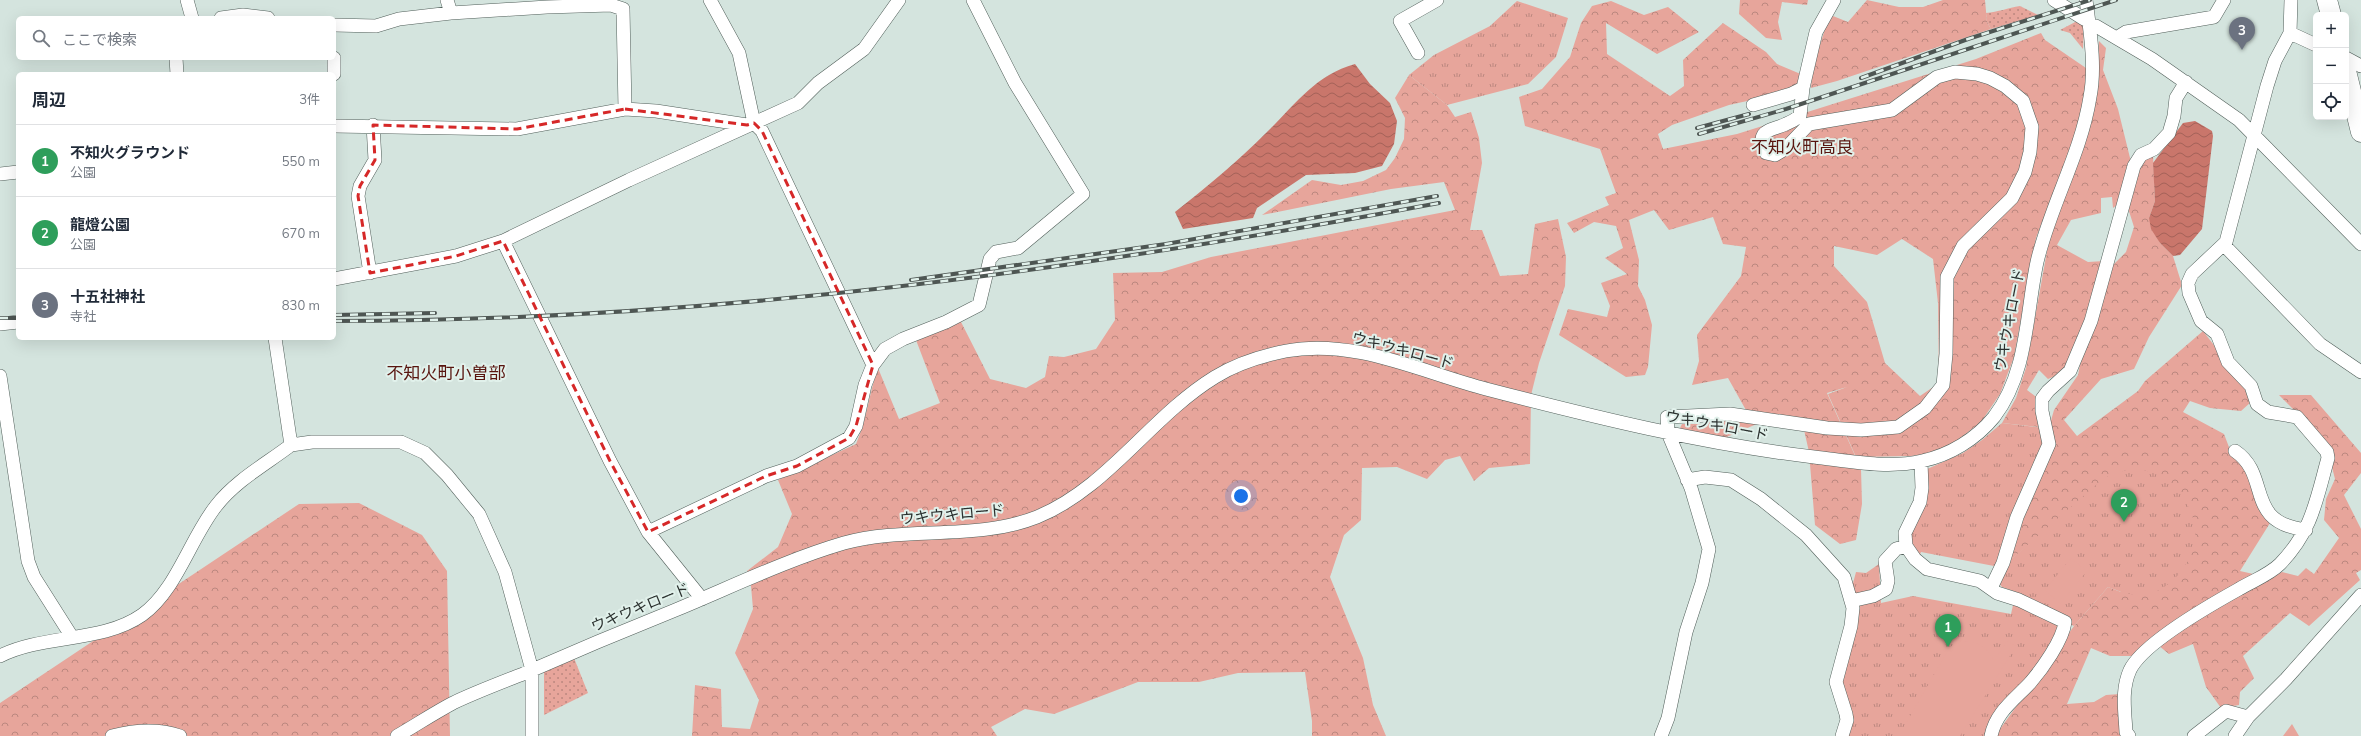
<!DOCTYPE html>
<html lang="ja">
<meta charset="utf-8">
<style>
:root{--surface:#fff;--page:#f6f6f7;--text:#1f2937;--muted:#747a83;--line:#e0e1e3;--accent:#d93025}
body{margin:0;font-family:Mulish,"Noto Sans JP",sans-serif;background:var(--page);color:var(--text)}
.controls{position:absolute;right:12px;top:12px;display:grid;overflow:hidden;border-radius:6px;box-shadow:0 4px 16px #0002}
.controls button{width:36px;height:36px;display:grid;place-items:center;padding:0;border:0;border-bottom:1px solid var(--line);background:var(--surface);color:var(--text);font:20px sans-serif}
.you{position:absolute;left:1241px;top:496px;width:14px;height:14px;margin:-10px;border:3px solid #fff;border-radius:50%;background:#1a73e8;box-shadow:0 0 0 6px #1a73e833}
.badge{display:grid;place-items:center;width:26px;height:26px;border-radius:50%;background:var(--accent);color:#fff;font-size:13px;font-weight:700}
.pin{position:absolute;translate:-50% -33px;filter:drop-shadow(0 1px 2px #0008)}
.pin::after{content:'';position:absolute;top:21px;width:14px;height:12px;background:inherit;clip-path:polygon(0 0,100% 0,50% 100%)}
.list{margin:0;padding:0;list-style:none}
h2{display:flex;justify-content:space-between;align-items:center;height:52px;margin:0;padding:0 16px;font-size:17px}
h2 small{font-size:13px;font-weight:400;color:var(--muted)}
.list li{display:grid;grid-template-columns:26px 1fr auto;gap:12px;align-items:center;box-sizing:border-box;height:72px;padding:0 16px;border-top:1px solid var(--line)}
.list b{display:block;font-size:15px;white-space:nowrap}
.list p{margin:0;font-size:13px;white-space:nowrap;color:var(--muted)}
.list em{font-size:13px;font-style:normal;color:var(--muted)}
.icon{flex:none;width:22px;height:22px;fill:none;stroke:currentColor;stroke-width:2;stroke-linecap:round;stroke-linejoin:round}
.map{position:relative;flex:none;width:2361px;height:736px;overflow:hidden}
.search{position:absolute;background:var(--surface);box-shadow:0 4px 16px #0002;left:16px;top:16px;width:320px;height:44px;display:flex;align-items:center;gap:10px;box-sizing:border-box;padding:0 14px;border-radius:6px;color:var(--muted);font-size:15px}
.panel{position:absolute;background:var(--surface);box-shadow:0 4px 16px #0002;left:16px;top:72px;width:320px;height:268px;border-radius:6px}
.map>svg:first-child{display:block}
.grass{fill:url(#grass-dots)}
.forest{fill:url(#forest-crowns)}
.park{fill:url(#park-tufts)}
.pitch{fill:#e7a59b}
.water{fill:url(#water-waves)}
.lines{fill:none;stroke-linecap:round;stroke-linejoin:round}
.minor-casing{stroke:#515f5a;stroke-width:14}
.highway-casing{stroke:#515f5a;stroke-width:21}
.minor{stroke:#fff;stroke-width:13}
.highway{stroke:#fff;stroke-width:20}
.rail-casing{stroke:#4e5653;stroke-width:4}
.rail{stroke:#e1f1eb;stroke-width:2.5;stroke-dasharray:8;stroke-linecap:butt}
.marked{fill:none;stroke:#d62828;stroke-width:3;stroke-dasharray:8 5;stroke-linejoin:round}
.labels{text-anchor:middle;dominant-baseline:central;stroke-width:4;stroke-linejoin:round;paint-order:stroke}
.street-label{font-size:15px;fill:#2b312f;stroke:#e1f1eb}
.quarter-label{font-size:17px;fill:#58140e;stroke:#e1f1eb}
</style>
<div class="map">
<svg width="2361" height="736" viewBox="0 0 2361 736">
<defs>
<pattern id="grass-dots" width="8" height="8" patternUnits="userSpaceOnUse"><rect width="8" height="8" fill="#e7a59b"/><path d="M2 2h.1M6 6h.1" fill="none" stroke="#bb877f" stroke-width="1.8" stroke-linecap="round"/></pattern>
<pattern id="forest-crowns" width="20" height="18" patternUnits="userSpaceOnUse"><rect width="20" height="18" fill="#e7a59b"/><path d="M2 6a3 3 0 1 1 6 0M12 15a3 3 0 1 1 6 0" fill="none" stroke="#bb877f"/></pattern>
<pattern id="park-tufts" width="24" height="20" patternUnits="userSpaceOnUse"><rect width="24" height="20" fill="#e7a59b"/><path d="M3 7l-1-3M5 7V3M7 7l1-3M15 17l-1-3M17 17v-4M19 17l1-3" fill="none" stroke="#bb877f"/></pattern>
<pattern id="water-waves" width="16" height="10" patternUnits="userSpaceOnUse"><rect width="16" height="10" fill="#c9766b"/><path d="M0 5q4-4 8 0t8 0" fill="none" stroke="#a36158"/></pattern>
</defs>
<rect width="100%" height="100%" fill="#d4e4de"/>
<path class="grass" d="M2020 6 2038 15 1991 29 1987 22 1986 13C1998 12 2008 8 2020 6Z
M2079 20 2084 23 2083 49 2070 33 2060 30Z
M574 658 588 693 544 715V672Z"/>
<path class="forest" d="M1740 0H1808L1807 5 1782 2 1778 22 1782 40 1766 38 1739 14Z
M1867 0 1899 7H1923L1943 0H1985L1987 22 1991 29 1837 81 1811 88 1812 74 1784 93 1729 105 1672 125 1658 134 1663 149 1737 134 1976 59 2041 33 2045 40 2086 68V78L2097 73 2099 41 2106 48 2103 70 2118 109 2131 162 2121 202 2113 208 2112 197 2101 198V213L2071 220 2057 245 2088 262 2104 261 2086 322 2068 363 2062 373 2048 379 2039 370 2027 390 2039 399 2050 424 2054 410 2078 375 2083 350 2112 266 2126 252 2134 227 2128 208 2143 159 2153 154 2155 201 2149 218 2160 243 2173 256 2182 285 2149 337 2134 369 2101 379 2064 420 2077 436 2138 391 2145 381 2203 331 2247 388 2251 402 2241 411 2210 408 2190 401 2183 412 2224 434 2232 455 2244 465 2270 523 2240 571 2271 578 2282 572 2298 576 2306 568 2314 574 2339 538 2324 520 2326 499 2335 479 2332 467 2298 414 2279 395H2311L2361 453V473L2344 495 2361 529V570L2356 573 2360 580 2309 626 2290 613 2243 656 2254 678 2240 692 2239 705 2221 708 2206 687 2193 644 2169 654 2153 641 2136 656H2110L2091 648 2067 704 2094 702 2106 695 2120 694 2124 736H1995L2074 626 2108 587 2121 592 2049 528 2009 561 2049 428 2002 423 2016 398 2026 368 2049 240 2051 199 2036 238 2014 357 2000 394 1981 422 1954 443 1933 453 1911 456 1856 457 1828 394 1847 387 1885 363 1920 396 1939 383 1938 303 1933 259 1902 239 1877 255 1834 246V266L1867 302 1885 363 1847 387 1827 393 1861 469 1862 504 1856 540 1840 544 1815 525 1809 452 1802 421 1759 423 1722 439 1678 432 1682 424H1701L1747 412 1728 378 1692 385 1699 361 1697 335 1741 276 1746 247 1723 244 1713 217 1669 230 1654 210 1629 220 1639 260 1638 286 1645 300 1652 325 1648 367 1645 375 1626 377 1559 335 1568 309 1607 317 1610 306 1601 283 1627 274 1605 258 1623 248 1616 226 1594 222 1574 233 1567 223 1609 205 1605 197 1616 193 1600 149 1525 126 1519 97 1542 89 1570 57 1581 23 1592 6 1611 1 1644 15 1668 7 1699 32 1657 54 1606 23 1607 54 1670 96 1684 86 1683 60 1723 23 1766 52 1777 64 1803 75 1818 51 1826 26 1833 16 1848 22Z
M1409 75 1447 105 1455 117 1471 112 1479 138 1482 163 1470 230H1482L1500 276 1528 274 1535 224 1558 219 1566 257 1565 286 1539 363 1531 395 1530 464 1489 468 1474 481 1460 456 1445 460 1427 479 1397 467 1362 468 1361 520 1344 535 1330 577 1363 658 1373 705 1386 736H1312V721L1305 672 1238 673 1199 682H1138L1054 714 1025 709 991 727 997 736H692L695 685 721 689 722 727 750 729 759 700 735 653 753 609 751 586 747 571 778 547 792 514 778 480 856 444C867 419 869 393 878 368L899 419 940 403 916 340 960 320 990 379 1026 388 1045 377 1049 356 1064 357 1096 349 1115 320 1113 273 1162 272 1211 257 1455 210 1444 182 1391 189 1262 215 1312 180 1341 185 1363 181 1386 170 1395 158 1404 139 1405 118 1395 98Z
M359 503 422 535 447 571 450 736H0V703L299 504Z"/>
<path class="park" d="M1517 1 1568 18 1556 57 1528 84 1447 105 1409 75 1434 55 1490 26Z
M2002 423 2044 428 2047 443 2009 561 2103 479C2115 473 2127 468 2141 470 2171 473 2198 508 2195 538 2193 563 2170 592 2143 595 2132 596 2118 591 2108 587L2074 626 2063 621 2052 642 1987 736H1846L1839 691 1852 587 1856 572 1866 573 1879 564 1881 603 1913 596 2011 614 2016 592 2002 587 1993 576 1994 566 1921 552 1919 557 1912 549 1909 536 1925 470 1963 453 1982 440Z"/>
<path class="pitch" d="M2071 558 2087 571 2060 604 2045 590Z
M1961 641C1978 641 1986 646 1994 661L2007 641 2016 646 1960 736H1906V723L1950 647Z
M2292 724 2299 736H2283Z"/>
<path class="water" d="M1355 64 1370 84 1390 103 1397 121 1394 144 1382 166 1355 173 1306 175 1257 208 1253 218 1183 229 1175 212C1207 187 1238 161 1267 132 1295 105 1315 75 1355 64Z
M2195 121 2212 131 2213 136 2202 229 2180 255 2173 256 2160 243 2151 229 2149 218 2155 201 2153 163 2183 123Z"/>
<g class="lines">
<g class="minor-casing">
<path id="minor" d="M187 0 192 18
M447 0 451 13
M710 0 739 53 754 123 762 131 873 365
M2054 0 2084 19
M221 18 243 15 268 18
M334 25 376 26 399 19 451 13 547 7 611 5 623 9 625 109
M2096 26 2152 59 2239 120 2361 244
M2290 33 2316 45
M2118 37 2126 32 2214 17 2224 0
M1418 53 1400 21 1437 0
M176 58 177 74
M334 58V74
M2346 58 2361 66
M1753 105 1791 94 1803 88
M334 126 517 129 625 109 656 111 747 125
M0 174 18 172
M503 241 610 461 648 532 702 599
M2224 245 2320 344 2361 372
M370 273 358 196 360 186 375 160 373 125
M334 279 456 256 503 241 629 180 798 103 818 83 864 49 899 0
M0 324 18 322
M275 338 291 445 312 442H401L425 453 447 475 479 514 505 572 532 670V736
M0 376 28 561 34 577 72 637
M2235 451C2272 476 2243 522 2306 530
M1921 462 1922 488 1920 502 1905 533 1906 546 1915 559 1927 569 1980 581 1997 593 2019 600 2065 622C2063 640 2042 669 2030 683 2014 700 1996 712 1991 736
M1687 480 1705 477 1731 480 1761 499 1806 535 1844 577 1853 608 1851 626 1836 682 1846 714 1847 720 1842 736
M648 532 766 476 797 466 849 438 856 426 865 385 873 365 885 349 903 339 946 322 979 305 990 259 996 252 1018 248 1083 194 1015 83 973 0
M1991 588 2003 563 2017 517 2049 444 2042 411V399L2048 391 2070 371 2091 321 2134 166 2141 155 2154 149 2169 133 2174 116 2176 98 2186 82
M1851 601 1873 596 1886 589 1888 581 1885 561 1896 549 1906 546
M0 656C43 634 102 643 142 615 176 591 190 539 216 506 235 481 266 464 291 445
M112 736C135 730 157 728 180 736
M397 736C416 725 434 713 453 703 476 692 500 683 523 674 573 652 623 631 673 611 729 588 786 560 844 543 907 526 976 541 1037 517 1108 488 1150 417 1215 377 1236 364 1261 356 1286 351 1354 338 1421 372 1486 389 1594 417 1703 444 1814 457 1849 461 1887 469 1922 461 1950 455 1976 439 1994 417 2028 373 2026 313 2037 262 2050 206 2081 154 2090 97 2096 66 2090 31 2086 0
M1661 736 1668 718 1686 632 1702 583 1709 549 1691 488 1668 433 1667 417 1730 414 1827 428 1861 430 1898 427 1925 408 1943 385 1946 354 1947 277 1963 246 2012 198 2025 172 2030 152 2032 127 2023 101 2005 86 1990 78 1977 74 1955 72 1937 77 1892 110 1809 124 1785 149 1775 155 1766 153C1754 129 1771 131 1786 124 1791 122 1796 119 1800 116L1803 88 1816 32 1834 0
M2129 736 2126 732C2125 711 2121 690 2130 670 2143 643 2212 604 2239 589 2252 581 2269 575 2280 564 2312 531 2316 501 2328 458L2327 452 2297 417 2268 412 2257 404 2251 386 2228 362 2217 334 2201 321 2189 293 2188 283 2192 274 2226 242 2267 86 2275 61 2290 33 2291 0
M2194 736 2226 711 2248 717
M2235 736 2248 717 2286 679 2361 595"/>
</g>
<g class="highway-casing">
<path id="highway" d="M2327 0 2331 15
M2346 71 2361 132"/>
</g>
<use href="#minor" class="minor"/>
<use href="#highway" class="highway"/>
<g class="rail-casing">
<path id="rail" d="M1861 78 1968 39 2090 0
M1697 128 1749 114
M1699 134 1786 109 2116 0
M911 280 1166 244 1437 196
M334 315 435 313
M0 318H18
M334 321C705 321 1075 271 1439 203"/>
</g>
<use href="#rail" class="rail"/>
</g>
<path class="marked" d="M625 109 747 125 754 123 762 131 873 365 856 426 849 438 797 466 766 476 648 532 610 461 503 241 456 256 370 273 358 196 360 186 375 160 373 125 517 129Z"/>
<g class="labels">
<g class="street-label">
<text transform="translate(2009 320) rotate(-79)">ウキウキロード</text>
<text transform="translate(1403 350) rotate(15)">ウキウキロード</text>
<text transform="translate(1717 425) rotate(11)">ウキウキロード</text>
<text transform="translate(952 514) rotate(-5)">ウキウキロード</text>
<text transform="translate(640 607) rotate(-22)">ウキウキロード</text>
</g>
<g class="quarter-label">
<text x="1802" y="146">不知火町高良</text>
<text x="446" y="372">不知火町小曽部</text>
</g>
</g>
</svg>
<div class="controls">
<button>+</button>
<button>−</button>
<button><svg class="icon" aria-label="locate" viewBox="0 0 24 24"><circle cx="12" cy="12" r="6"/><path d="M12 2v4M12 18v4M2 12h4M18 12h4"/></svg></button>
</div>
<div class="you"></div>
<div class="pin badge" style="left:1948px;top:647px;background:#2e9e5b">1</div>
<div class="pin badge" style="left:2124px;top:522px;background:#2e9e5b">2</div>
<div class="pin badge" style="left:2242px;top:50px;background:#6b7280">3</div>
<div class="search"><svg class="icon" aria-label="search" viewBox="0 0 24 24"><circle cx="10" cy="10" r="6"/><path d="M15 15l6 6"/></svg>ここで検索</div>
<section class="panel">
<h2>周辺<small>3件</small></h2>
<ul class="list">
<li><span class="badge" style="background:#2e9e5b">1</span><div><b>不知火グラウンド</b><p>公園</p></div><em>550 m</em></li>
<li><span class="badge" style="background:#2e9e5b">2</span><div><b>龍燈公園</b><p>公園</p></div><em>670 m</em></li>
<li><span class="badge" style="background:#6b7280">3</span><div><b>十五社神社</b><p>寺社</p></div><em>830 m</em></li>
</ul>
</section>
</div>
